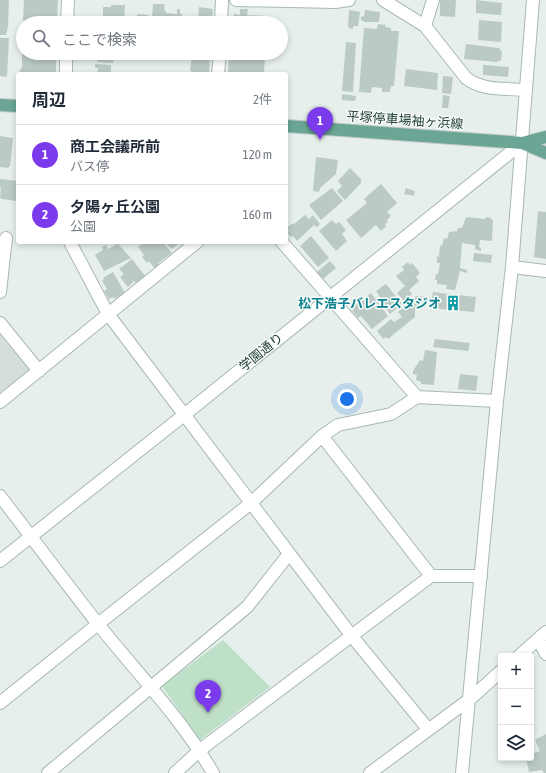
<!DOCTYPE html>
<html lang="ja">
<meta charset="utf-8">
<style>
:root{--surface:#fff;--page:#f6f6f7;--text:#1f2937;--muted:#747a83;--line:#e0e1e3;--accent:#7c3aed}
body{margin:0;font-family:"Asap Condensed","Noto Sans JP",sans-serif;background:var(--page);color:var(--text)}
.controls{position:absolute;right:12px;bottom:12px;display:grid;overflow:hidden;border-radius:4px;box-shadow:0 2px 6px #0003}
.controls button{width:36px;height:36px;display:grid;place-items:center;padding:0;border:0;border-bottom:1px solid var(--line);background:var(--surface);color:var(--text);font:20px sans-serif}
.you{position:absolute;left:347px;top:399px;width:14px;height:14px;margin:-10px;border:3px solid #fff;border-radius:50%;background:#1a73e8;box-shadow:0 0 0 6px #1a73e833}
.badge{display:grid;place-items:center;width:26px;height:26px;border-radius:50%;background:var(--accent);color:#fff;font-size:13px;font-weight:700}
.pin{position:absolute;translate:-50% -33px;filter:drop-shadow(0 1px 2px #0008)}
.pin::after{content:'';position:absolute;top:21px;width:14px;height:12px;background:inherit;clip-path:polygon(0 0,100% 0,50% 100%)}
.list{margin:0;padding:0;list-style:none}
h2{display:flex;justify-content:space-between;align-items:center;height:52px;margin:0;padding:0 16px;font-size:17px}
h2 small{font-size:13px;font-weight:400;color:var(--muted)}
.list li{display:grid;grid-template-columns:26px 1fr auto;gap:12px;align-items:center;box-sizing:border-box;height:60px;padding:0 16px;border-top:1px solid var(--line)}
.list b{display:block;font-size:15px;white-space:nowrap}
.list p{margin:0;font-size:13px;white-space:nowrap;color:var(--muted)}
.list em{font-size:13px;font-style:normal;color:var(--muted)}
.icon{flex:none;width:22px;height:22px;fill:none;stroke:currentColor;stroke-width:2;stroke-linecap:round;stroke-linejoin:round}
.map{position:relative;flex:none;width:546px;height:773px;overflow:hidden}
.search{position:absolute;background:var(--surface);box-shadow:0 2px 6px #0003;left:16px;top:16px;width:272px;height:44px;display:flex;align-items:center;gap:10px;box-sizing:border-box;padding:0 14px;border-radius:22px;color:var(--muted);font-size:15px}
.panel{position:absolute;background:var(--surface);box-shadow:0 2px 6px #0003;left:16px;top:72px;width:272px;height:172px;border-radius:4px}
.map>svg:first-child{display:block}
.built{fill:#d4dfda}
.green{fill:#bfe0c8}
.building{fill:#bbcac4}
.lines{fill:none;stroke-linecap:round;stroke-linejoin:round}
.minor-casing{stroke:#a8b8b2;stroke-width:14}
.major-casing{stroke:#c2cac8;stroke-width:14}
.minor{stroke:#fff;stroke-width:12}
.major{stroke:#6aa596;stroke-width:12}
.labels{text-anchor:middle;dominant-baseline:central;stroke-width:3;stroke-linejoin:round;paint-order:stroke}
.street-label{font-size:13px;fill:#24423a;stroke:#f7fbf9}
.culture-label{font-size:13px;font-weight:bold;fill:#0d838f;stroke:#f7fbf9;text-anchor:end}
</style>
<div class="map">
<svg width="546" height="773" viewBox="0 0 546 773">
<rect width="100%" height="100%" fill="#e6efeb"/>
<path class="built" d="M0 326 32 367 31 372 0 397Z"/>
<path class="green" d="M223 640 270 687 200 740 162 686Z"/>
<path class="building" d="M0 0H9L8 26 6 35H0Z
M24 0H58L57 21H51V23H27V21H23Z
M440 0H456L455 17 440 16Z
M476 0 502 3 501 15 476 13Z
M153 4H165L164 8 166 13 177 14V9H180V13L182 14V23H161L162 18 152 16Z
M111 5H125L124 23H103V7H111Z
M199 7 213 9 212 23H198Z
M240 9H248L247 15 267 16V23H233L234 14 240 15Z
M349 10 360 12 358 26H353V29L349 28 348 25Z
M365 10 380 12 379 22H365L361 20V17L364 16Z
M137 14 148 15 147 23H134V17L137 18Z
M479 20 502 22 501 42 478 40Z
M378 24 386 25 385 27 391 28V31H399L394 86H391L390 92H382V88L372 87 371 93 359 92 364 28 377 29Z
M0 38H9L7 77 0 76Z
M346 42 356 43 353 92 342 91Z
M466 44 499 48 502 52 501 60 497 62 464 59Z
M22 53H56V74H22L19 72 22 67Z
M93 53H114L113 63 97 62 98 56 93 55Z
M229 53H265L264 74H228Z
M192 54 210 55 209 74H194L190 70Z
M95 64 111 65V74H97L98 68H95Z
M483 65 509 67 508 77 483 75Z
M406 69 438 73 437 90 404 86Z
M443 76 453 77 451 94 442 93Z
M342 94 356 96 355 101 342 100Z
M443 95 450 96 448 108H442Z
M0 136 13 138 10 166 8 168 0 167Z
M316 157 338 160 336 174 320 188 319 192 313 191Z
M350 168 361 179V183L345 200 337 191 342 186 338 181Z
M0 179 18 181 16 201 2 199 0 198 1 188 0 187Z
M381 184 397 203 387 212 391 216 387 220 388 222 385 224 386 226 381 231 376 225 361 238 346 220 367 203 364 199Z
M332 188 343 201 321 220 309 205Z
M406 188 415 191 414 196 404 194Z
M538 211 546 212V259L534 257Z
M305 215 309 219 313 215 320 224 317 227 314 225 297 241 293 236 291 237 287 233 289 231 286 228 292 224H294Z
M466 217 485 219 486 217 491 218V219L493 220 492 241 480 240 479 247 481 248V251L475 249V245L462 243 460 268 467 270V273L460 271 455 290 446 289 447 285 437 284V280H435L436 274H438L440 263H437V256L439 257 440 245 442 246 444 238 447 239 449 232 457 231 458 228H462Z
M332 220 336 224 339 222 346 230 342 234 347 241 336 251 319 231Z
M311 236 329 258 318 267 300 246Z
M144 242H163L172 253 158 263 159 265 155 269 149 261 147 263 142 257 144 255 138 247Z
M165 242H177L179 244 171 249Z
M118 244 131 258 104 271 95 255 103 250 102 247 106 245 108 249Z
M474 253 492 255 491 263 473 261Z
M132 259 146 277 137 284 134 281 128 287 120 277 124 274 119 269Z
M330 261 336 268 323 279 317 272Z
M408 262 410 265 412 263 420 273 416 277 419 281 409 290 412 294 404 301 397 293 405 286 396 276 404 270 402 267Z
M113 272 125 293 114 299 113 297 109 299 104 291 107 289 102 281 104 279 103 278Z
M386 284 402 304 390 314 378 299 380 297 376 291Z
M433 292 476 297 474 312 430 308Z
M371 293 388 316 372 329 361 316 358 318 351 309Z
M417 296 426 297 425 307 418 306 415 308V317L388 339 386 337 383 339 377 331 391 319 394 322 402 317 398 312Z
M435 339 470 343 468 351 433 347Z
M425 350 437 352 434 385 421 384V382L416 380 417 375 413 374V371L420 360 423 361Z
M460 374 478 376 476 391 458 389Z
M546 734V773H544L542 770 529 772 526 758H531V754L540 751 535 740Z"/>
<g class="lines">
<g class="minor-casing">
<path id="minor" d="M236 0 335 2 349 0
M383 0 425 26 466 78C482 91 506 88 525 90
M67 23 68 0
M221 23 222 0
M425 26 433 0
M66 74V53
M218 74 220 53
M70 242 108 314 351 635 428 729
M282 242 417 397
M512 267 546 271
M0 292 6 238
M0 323 39 371
M0 402 197 242
M322 436 431 576
M0 496C33 539 65 582 98 624 137 673 182 719 213 773
M0 561 184 415 522 143
M538 639 546 654
M519 656 546 632
M0 703 98 624 251 503 322 436 338 425 391 414 417 397 497 401
M48 773 247 607 289 554
M175 773 200 750 431 576H481
M370 773 470 699 501 671
M462 773 497 401 512 267 533 0"/>
</g>
<g class="major-casing">
<path id="major" d="M0 105 18 106
M286 126 522 143 546 137
M522 143 546 153"/>
</g>
<use href="#minor" class="minor"/>
<use href="#major" class="major"/>
</g>
<defs>
<g id="building-bare" transform="scale(1.2)"><path d="M-4-6H4V6H1V3H-1V6H-4ZM-2.5-4.3h1.7v1.8h-1.7ZM.8-4.3h1.7v1.8H.8ZM-2.5-1h1.7V.8h-1.7ZM.8-1h1.7V.8H.8Z" fill="#0f9aa8" stroke="#f7fbf9" stroke-width="2.5" paint-order="stroke"/></g>
</defs>
<g fill-rule="evenodd">
<use href="#building-bare" x="453" y="303"/>
</g>
<g class="labels">
<g class="street-label">
<text transform="translate(405 120) rotate(4)">平塚停車場袖ヶ浜線</text>
<text transform="translate(261 352) rotate(-39)">学園通り</text>
</g>
<g class="culture-label">
<text x="441" y="303">松下浩子バレエスタジオ</text>
</g>
</g>
</svg>
<div class="controls">
<button>+</button>
<button>−</button>
<button><svg class="icon" aria-label="layers" viewBox="0 0 24 24"><path d="M12 4l9 5-9 5-9-5zM3 14l9 5 9-5"/></svg></button>
</div>
<div class="you"></div>
<div class="pin badge" style="left:320px;top:140px">1</div>
<div class="pin badge" style="left:208px;top:713px">2</div>
<div class="search"><svg class="icon" aria-label="search" viewBox="0 0 24 24"><circle cx="10" cy="10" r="6"/><path d="M15 15l6 6"/></svg>ここで検索</div>
<section class="panel">
<h2>周辺<small>2件</small></h2>
<ul class="list">
<li><span class="badge">1</span><div><b>商工会議所前</b><p>バス停</p></div><em>120 m</em></li>
<li><span class="badge">2</span><div><b>夕陽ヶ丘公園</b><p>公園</p></div><em>160 m</em></li>
</ul>
</section>
</div>
